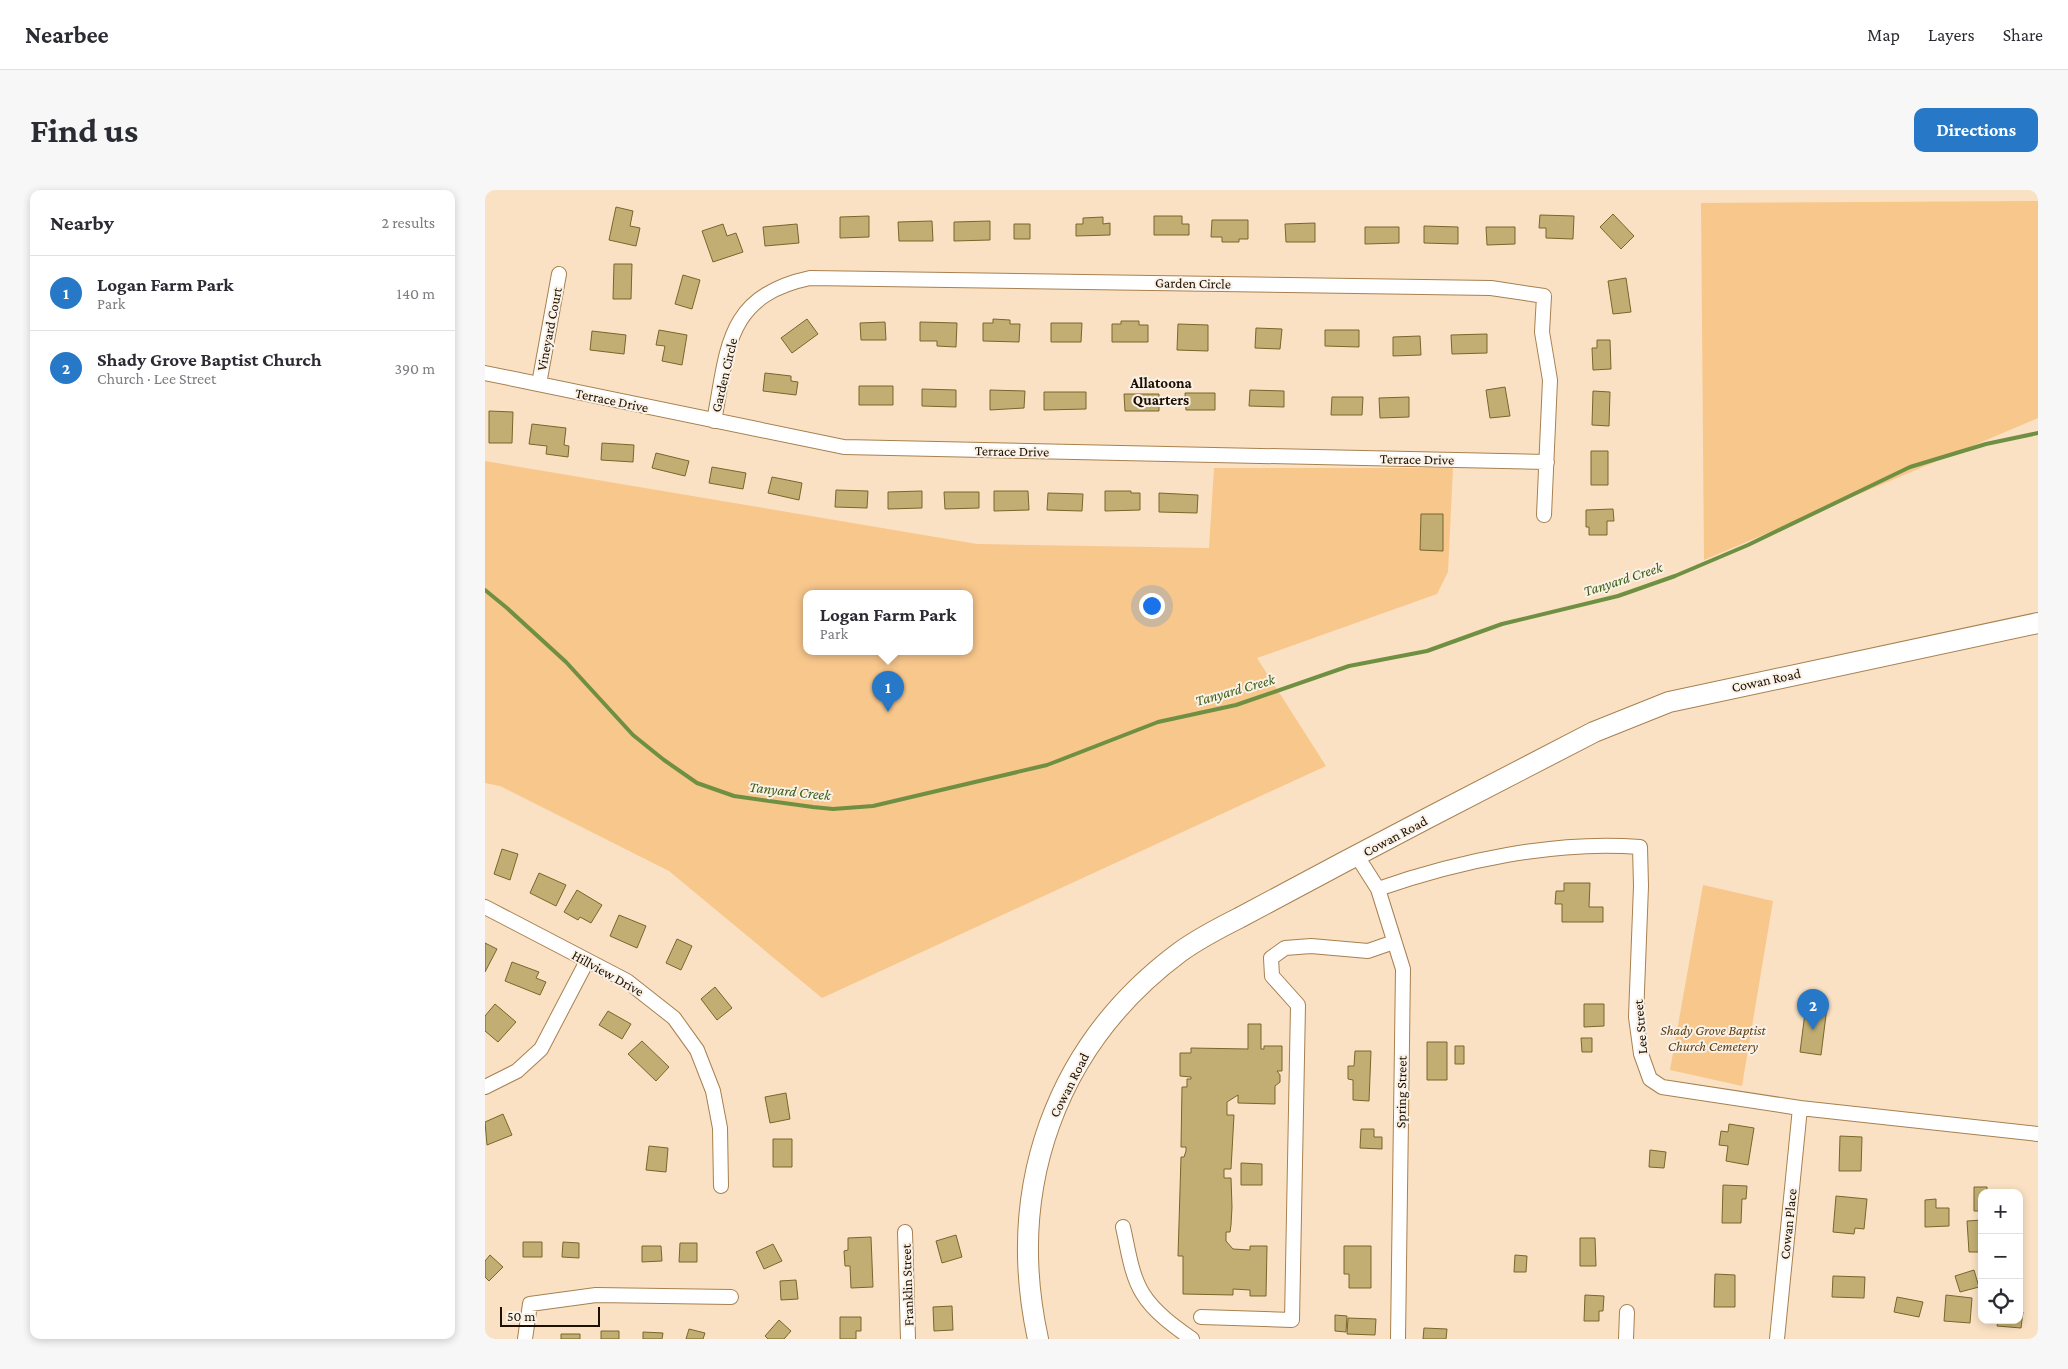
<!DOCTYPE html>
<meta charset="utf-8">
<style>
:root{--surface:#fff;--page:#f7f7f7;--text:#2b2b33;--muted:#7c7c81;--line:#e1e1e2;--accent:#2779c8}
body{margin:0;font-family:"Crimson Pro",serif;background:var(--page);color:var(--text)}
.controls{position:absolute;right:15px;bottom:15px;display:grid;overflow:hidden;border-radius:10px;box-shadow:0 2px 8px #0003}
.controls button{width:45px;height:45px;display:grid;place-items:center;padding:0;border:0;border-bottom:1px solid var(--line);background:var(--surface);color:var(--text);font:25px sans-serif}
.scale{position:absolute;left:15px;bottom:12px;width:100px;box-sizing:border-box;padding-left:5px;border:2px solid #1e1000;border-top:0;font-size:14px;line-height:18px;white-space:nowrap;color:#1e1000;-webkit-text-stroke:4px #faf1e7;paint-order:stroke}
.you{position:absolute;left:666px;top:415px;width:18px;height:18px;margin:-12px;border:4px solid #fff;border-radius:50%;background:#1a73e8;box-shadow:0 0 0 8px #1a73e833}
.badge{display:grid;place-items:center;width:32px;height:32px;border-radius:50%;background:var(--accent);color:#fff;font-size:16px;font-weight:700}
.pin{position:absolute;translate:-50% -41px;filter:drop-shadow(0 1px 2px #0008)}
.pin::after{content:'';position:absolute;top:26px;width:18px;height:15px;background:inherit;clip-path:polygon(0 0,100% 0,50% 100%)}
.popup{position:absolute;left:318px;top:400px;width:170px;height:65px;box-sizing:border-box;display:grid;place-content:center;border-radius:10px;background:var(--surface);filter:drop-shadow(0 1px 4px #0005);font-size:16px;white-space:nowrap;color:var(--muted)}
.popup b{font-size:19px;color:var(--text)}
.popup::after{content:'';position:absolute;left:50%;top:100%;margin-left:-10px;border:10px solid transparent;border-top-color:var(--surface)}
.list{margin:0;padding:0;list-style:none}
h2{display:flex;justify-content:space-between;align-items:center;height:65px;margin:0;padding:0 20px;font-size:21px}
h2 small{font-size:16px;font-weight:400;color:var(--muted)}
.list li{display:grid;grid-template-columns:32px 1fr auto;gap:15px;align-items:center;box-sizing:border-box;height:75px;padding:0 20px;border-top:1px solid var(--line)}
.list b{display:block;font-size:19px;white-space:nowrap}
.list p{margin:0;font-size:16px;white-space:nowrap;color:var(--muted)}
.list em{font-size:16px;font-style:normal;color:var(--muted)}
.icon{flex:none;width:28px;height:28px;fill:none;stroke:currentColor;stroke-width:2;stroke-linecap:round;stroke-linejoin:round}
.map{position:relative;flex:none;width:1553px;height:1149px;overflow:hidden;border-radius:10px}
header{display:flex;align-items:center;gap:30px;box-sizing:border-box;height:70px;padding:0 25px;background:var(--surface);border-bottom:1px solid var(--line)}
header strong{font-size:24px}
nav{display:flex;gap:28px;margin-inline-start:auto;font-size:18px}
.intro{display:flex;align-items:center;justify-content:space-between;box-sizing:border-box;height:120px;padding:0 30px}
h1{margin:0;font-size:35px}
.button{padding:12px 22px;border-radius:10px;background:var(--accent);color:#fff;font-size:18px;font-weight:700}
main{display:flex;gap:30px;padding:0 30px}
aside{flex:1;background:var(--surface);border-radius:10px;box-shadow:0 2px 8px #0003}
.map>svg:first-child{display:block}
.green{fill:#f8c78c;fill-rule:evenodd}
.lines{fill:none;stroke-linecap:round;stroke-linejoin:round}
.stream{stroke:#6f9042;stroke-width:4}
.building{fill:#c2ae73;stroke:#78662c}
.street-casing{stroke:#a78050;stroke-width:16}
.secondary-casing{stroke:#a78050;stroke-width:22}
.street{stroke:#fff;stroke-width:14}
.secondary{stroke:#fff;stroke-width:20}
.labels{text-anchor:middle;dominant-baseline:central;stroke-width:4;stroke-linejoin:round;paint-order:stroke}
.street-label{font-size:14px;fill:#1e1000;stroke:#faf1e7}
.park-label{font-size:14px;font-style:italic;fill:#5e3f15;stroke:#faf1e7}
.neighbourhood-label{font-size:15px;font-weight:bold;fill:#1e1000;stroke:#faf1e7}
.water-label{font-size:15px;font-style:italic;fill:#3b5d14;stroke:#faf1e7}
</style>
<header>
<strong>Nearbee</strong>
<nav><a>Map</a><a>Layers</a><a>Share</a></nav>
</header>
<div class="intro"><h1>Find us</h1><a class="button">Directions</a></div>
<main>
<aside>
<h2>Nearby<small>2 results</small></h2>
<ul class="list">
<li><span class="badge">1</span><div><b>Logan Farm Park</b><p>Park</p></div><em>140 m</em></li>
<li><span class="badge">2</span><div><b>Shady Grove Baptist Church</b><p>Church · Lee Street</p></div><em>390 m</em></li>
</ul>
</aside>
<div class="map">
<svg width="1553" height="1149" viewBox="0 0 1553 1149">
<rect width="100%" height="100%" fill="#fae1c3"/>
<path class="green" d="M1553 11V228L1219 370 1216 13Z
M0 271 492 354 724 358 729 278H968L963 382 952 404 772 468 841 576 337 808 184 681 15 596 0 593ZM322 403H484V461H322Z
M1218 695 1288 711 1257 896 1185 880Z"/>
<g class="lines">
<path class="stream" d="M0 400 22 418 81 472 148 545 179 570 212 593 249 606 328 617 348 619 388 616 562 575 673 532 751 515 864 476 942 461 1017 434 1133 406 1190 386 1263 355 1425 277 1501 254 1553 243"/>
</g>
<path class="building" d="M131 17 148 21 145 36 155 38 151 56 124 50Z
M1128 24 1149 46 1136 59 1115 37Z
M1055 25 1089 26 1088 49 1061 48V38H1054Z
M384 26V47L355 48V27Z
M669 26H697V34H704V45H669Z
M618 27V34L625 33V45L591 46V34H598V28Z
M727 30H763V49H754V52H737V47H726Z
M447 31 448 51H414L413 32Z
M505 31V50L469 51V32Z
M830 33V52H801L800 34Z
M238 34 242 46 251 43 258 62 228 72 217 41Z
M312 34 314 53 280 56 278 37Z
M529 34H545V49H529Z
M939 36 973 37V54L939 53Z
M880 37H914V53L880 54Z
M1001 37H1030V54L1002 55Z
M129 74H147L146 109H128Z
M198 85 215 90 207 119 190 114Z
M1141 88 1146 122 1128 124 1123 91Z
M322 129 333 144 307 163 296 148Z
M508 129 525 130V134H535L534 152 498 151V133H508Z
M636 131H654V135H663V152H627V134H636Z
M400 132 401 150H376L375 133Z
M435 132 472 133 471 157 452 156V151H435Z
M566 133H597L596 152H566Z
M693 134 723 135V161L692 160Z
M771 138 797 139 795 159 770 158Z
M174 140 202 145 197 175 177 171 180 156 171 155Z
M840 140H874V157L840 156Z
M107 141 141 145 139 164 105 160Z
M1002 144V163L967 164 966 145Z
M935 146 936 165 908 166V147Z
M1112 150H1125L1126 179 1108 180 1107 158H1112Z
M280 183 306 186V191L313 192 311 205 278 201Z
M374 196H408V215H374Z
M1020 197 1025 226 1005 228 1001 200Z
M437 199 471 200V217L437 216Z
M505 200 540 201 539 218 505 220Z
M765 200 799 201V217L764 216Z
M1108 201 1125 202 1124 236 1107 235Z
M559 202H601V219L559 220Z
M700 203H730V220H701Z
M639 204H674V221H640Z
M847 207H878L877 225H846Z
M924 207V227L895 228 894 208Z
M4 221 28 222 27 253H4Z
M47 234 81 238 79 255 84 256 83 267 61 264 62 256 44 254Z
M117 253 149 255 148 272 116 270Z
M1106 261H1123V295H1106Z
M171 263 204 271 200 286 167 278Z
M227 277 261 283 258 299 224 293Z
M287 287 317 293 314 310 283 303Z
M351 300 383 301 382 318 350 317Z
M437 301V318L403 319V302Z
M509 301H543L544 320 509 321Z
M620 301H646V303H655V320L620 321Z
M459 302H494V318L460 319Z
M563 303 598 304 597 321 562 320Z
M674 303 713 305 712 323 674 322Z
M1128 319 1129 331H1122V345H1104V337H1101V320Z
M936 324H958V361L935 360Z
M17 659 33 664 25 690 9 684Z
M54 683 81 695 71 716 45 703Z
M1079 693H1105L1104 717H1118V732H1077V714H1070L1071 701H1079Z
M92 700 117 715 106 733 95 727 93 730 79 722Z
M134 725 161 736 152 758 125 746Z
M192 749 207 756 196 780 181 773Z
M0 753 12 759 0 782Z
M27 772 54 782 51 788 61 792 55 805 20 791Z
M230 797 247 818 232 830 216 809Z
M10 814 31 832 13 852 0 841V826Z
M1099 814H1119V836L1099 837Z
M1321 815 1342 817 1336 865 1315 862Z
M123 821 146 834 137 849 114 835Z
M763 834H776V859H779V856H797V881H792L795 885V892L790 896V914L753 913V905L742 912V925H749L746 979H739V988H746L747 1017 746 1035 745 1042H741V1051L748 1059 765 1060V1056H782L781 1106H765V1100L748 1099V1105L698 1104V1066H693L696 967H699L701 961V957H696L697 897H702V889H706V887L695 886V863H706V858L763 859Z
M1096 848H1107V862H1097Z
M157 851 184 877 171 891 143 864Z
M942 852H962V890H942Z
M970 856H979V874H970Z
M870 861H886L884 911 868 910V890L863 889V876H869Z
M301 903 305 929 285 933 280 907Z
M18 924 27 945 2 955 0 932Z
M1244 934 1269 938 1263 975 1241 971 1243 956 1234 955 1236 941 1243 942Z
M876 939H889V947H897V959L875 958Z
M1355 946 1377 947 1376 981H1354Z
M288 949H307V977H288Z
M164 956 183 958 181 982 161 980Z
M1165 960 1181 962 1179 978 1164 977Z
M756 973 777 974V995H756Z
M1238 995 1262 996 1261 1009H1257L1256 1033H1237Z
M1489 997H1502V1001L1525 1003H1497L1496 1026V1021H1489Z
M1351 1006 1382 1009 1379 1039 1370 1038 1369 1044 1348 1042Z
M1451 1009V1018H1464V1036L1440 1037V1010Z
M1497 1030V1062H1484L1482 1031Z
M471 1045 477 1067 457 1073 451 1051Z
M386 1047 388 1097 366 1098 365 1076H360L359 1061 363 1060V1048Z
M1095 1048H1110L1111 1076H1095Z
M38 1052H57V1067H38Z
M78 1052 94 1053V1068L77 1067Z
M195 1053H212V1072H194Z
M288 1054 297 1071 279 1079 271 1062Z
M157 1056H176L177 1071 157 1072Z
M859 1056H886V1098H864V1084H859Z
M5 1065 18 1077 4 1091 0 1087V1071Z
M1030 1065 1042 1066 1041 1082H1029Z
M1489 1080 1494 1097 1475 1102 1470 1086Z
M1230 1084 1250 1085V1117H1229Z
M1348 1086 1380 1087 1379 1108 1347 1107Z
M311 1090 313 1109 296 1110 295 1091Z
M1100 1105 1119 1106 1118 1121H1114V1131H1099Z
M1461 1105 1487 1108 1485 1133 1459 1131Z
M1412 1107 1438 1112 1434 1127 1409 1122Z
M467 1116 468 1140 449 1141 448 1117Z
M1534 1122H1538L1536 1138 1512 1136 1513 1130H1534Z
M850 1125 862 1126 861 1142 850 1141Z
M355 1127H376V1141H371V1149H355Z
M863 1128 891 1129 890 1145 862 1144Z
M294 1130 306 1141 299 1149H283L280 1146Z
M939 1138 962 1139 961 1149H938Z
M204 1139 220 1143 218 1149H201Z
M116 1141H134V1149H116Z
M158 1142 178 1143 177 1149H158Z
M76 1144H95V1149H76Z"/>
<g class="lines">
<g class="street-casing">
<path id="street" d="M0 183 359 257 1062 272
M54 194 74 84
M229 231C243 159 240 106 325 88L1006 98 1059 106 1057 142 1065 190 1059 325
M872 666 893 699 918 779 913 1149
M893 699C973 671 1071 650 1155 657L1156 696 1151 827 1156 864 1165 889 1177 897 1315 918 1553 944
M0 717 142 791 189 828 212 860 228 901 235 938 236 996
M0 897 32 881 56 859 102 771
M638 1037C643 1059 646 1085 658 1104 669 1122 690 1137 707 1149
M420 1042 423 1149
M716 1127 807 1130 813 815 787 786 786 768 800 758 826 756 883 761 909 752
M40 1149 45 1114 111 1105 246 1107
M1141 1149 1142 1122
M1292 1149 1315 918"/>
</g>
<g class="secondary-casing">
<path id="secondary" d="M553 1149C520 998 570 855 695 762 713 749 734 738 754 728 789 709 824 691 859 672 942 628 1026 585 1109 542L1184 512 1553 433"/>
</g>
<use href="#street" class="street"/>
<use href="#secondary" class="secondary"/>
</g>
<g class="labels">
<g class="street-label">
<text transform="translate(708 93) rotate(1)">Garden Circle</text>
<text transform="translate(64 139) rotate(-79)">Vineyard Court</text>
<text transform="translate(239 185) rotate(-77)">Garden Circle</text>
<text transform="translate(127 210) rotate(12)">Terrace Drive</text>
<text transform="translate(527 261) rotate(1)">Terrace Drive</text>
<text transform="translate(932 269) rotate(1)">Terrace Drive</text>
<text transform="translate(1281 490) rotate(-12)">Cowan Road</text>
<text transform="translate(910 646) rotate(-28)">Cowan Road</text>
<text transform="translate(123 783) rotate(29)">Hillview Drive</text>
<text transform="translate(1155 837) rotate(-95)">Lee Street</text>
<text transform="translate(584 895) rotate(-63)">Cowan Road</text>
<text transform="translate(916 902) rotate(-89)">Spring Street</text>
<text transform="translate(1303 1034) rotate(-84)">Cowan Place</text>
<text transform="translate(422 1095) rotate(-92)">Franklin Street</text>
</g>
<g class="park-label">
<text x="1228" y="840">Shady Grove Baptist<tspan x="1228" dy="16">Church Cemetery</tspan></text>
</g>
<g class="neighbourhood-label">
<text x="676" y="193">Allatoona<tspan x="676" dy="17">Quarters</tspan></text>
</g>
<g class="water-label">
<text transform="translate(1138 389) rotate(-18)">Tanyard Creek</text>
<text transform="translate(750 500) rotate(-16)">Tanyard Creek</text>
<text transform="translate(305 601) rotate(6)">Tanyard Creek</text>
</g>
</g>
</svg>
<div class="controls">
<button>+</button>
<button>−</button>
<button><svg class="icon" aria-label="locate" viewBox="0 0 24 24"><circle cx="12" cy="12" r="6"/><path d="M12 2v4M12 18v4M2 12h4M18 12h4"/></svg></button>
</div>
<div class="scale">50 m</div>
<div class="you"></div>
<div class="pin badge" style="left:403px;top:522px">1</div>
<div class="popup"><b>Logan Farm Park</b>Park</div>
<div class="pin badge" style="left:1328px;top:840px">2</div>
</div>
</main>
